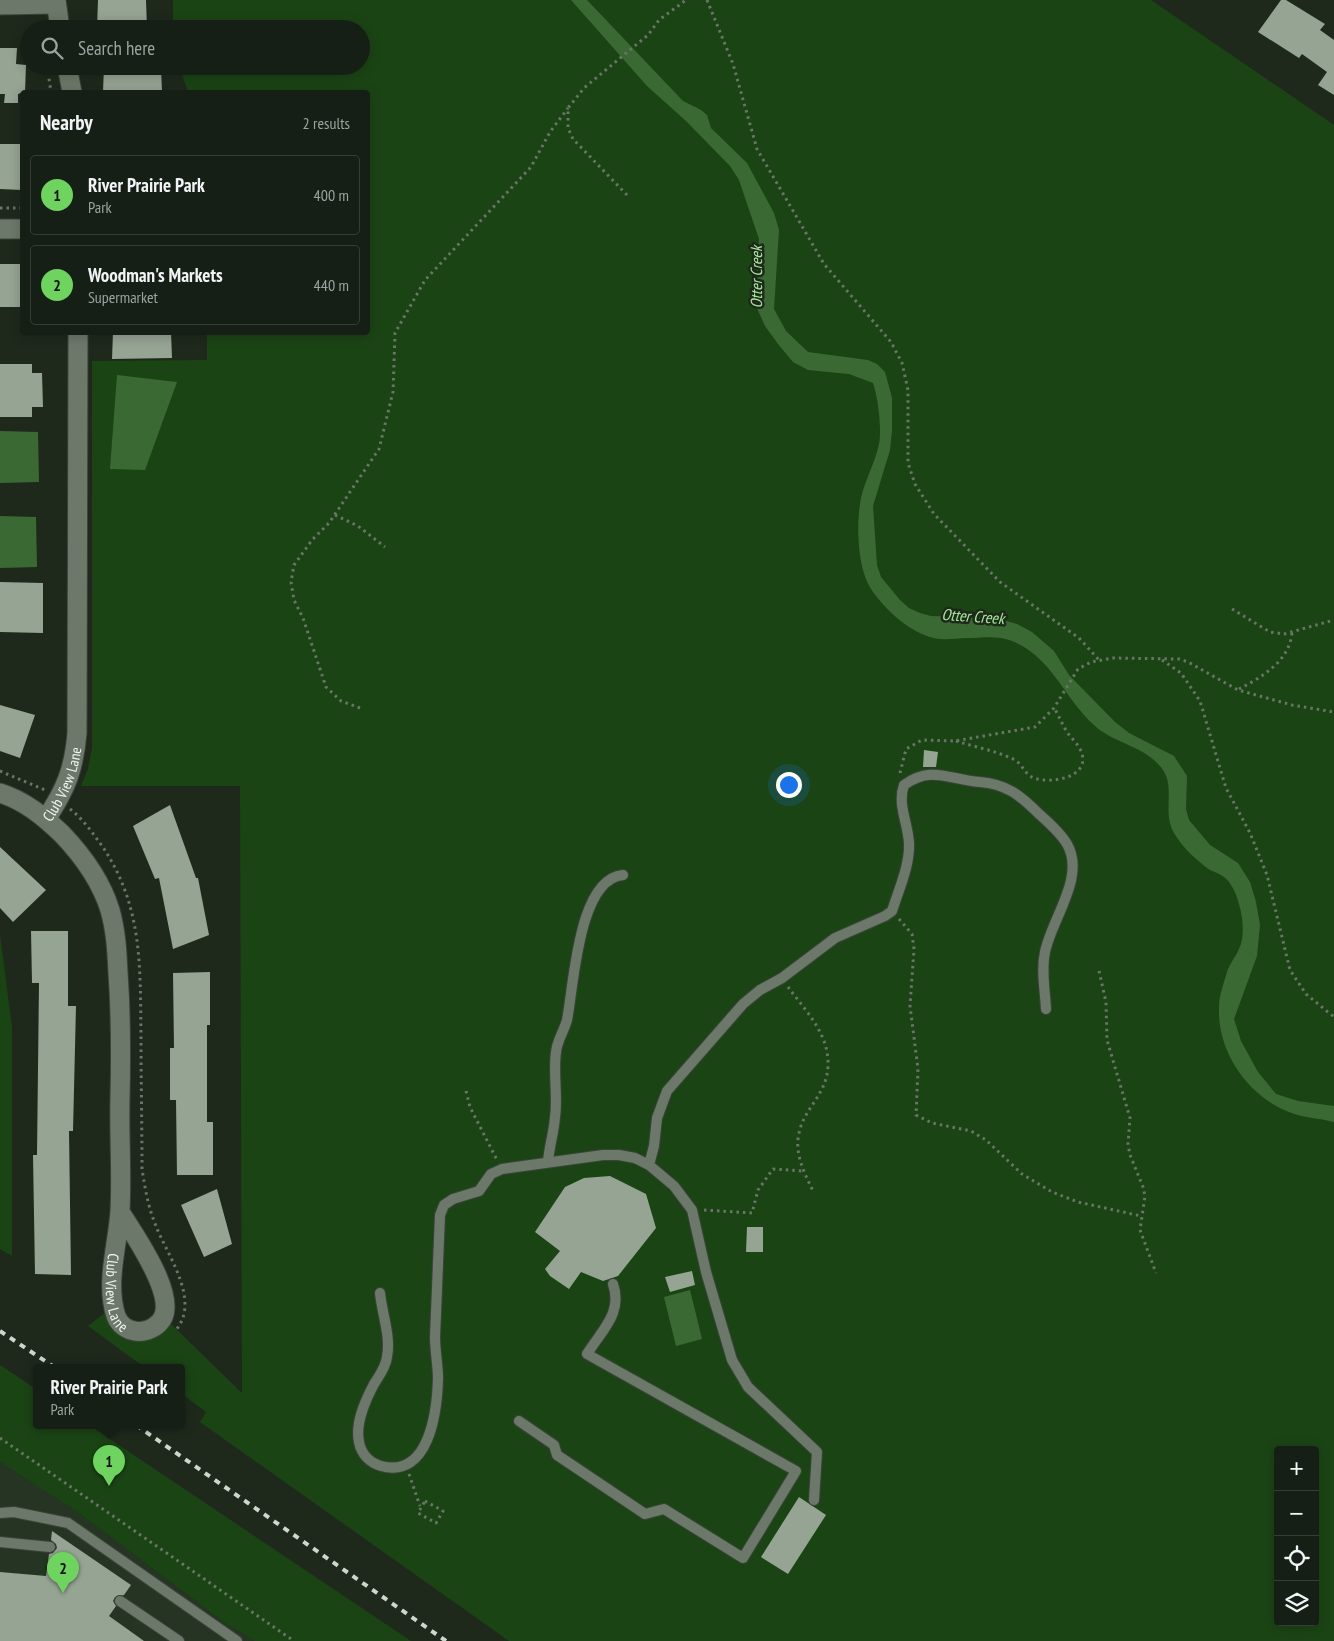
<!DOCTYPE html>
<meta charset="utf-8">
<style>
:root{--surface:#161f15;--page:#232c22;--text:#f1f3f6;--muted:#9ea2a0;--line:#353d34;--accent:#6fd360}
body{margin:0;font-family:"PT Sans Narrow",sans-serif;background:var(--page);color:var(--text)}
.controls{position:absolute;right:15px;bottom:15px;display:grid;overflow:hidden;border-radius:5px;box-shadow:0 2px 12px #0003}
.controls button{width:45px;height:45px;display:grid;place-items:center;padding:0;border:0;border-bottom:1px solid var(--line);background:var(--surface);color:var(--text);font:25px sans-serif}
.you{position:absolute;left:788px;top:784px;width:18px;height:18px;margin:-12px;border:4px solid #fff;border-radius:50%;background:#1a73e8;box-shadow:0 0 0 8px #1a73e833}
.badge{display:grid;place-items:center;width:32px;height:32px;border-radius:50%;background:var(--accent);color:#111;font-size:16px;font-weight:700}
.pin{position:absolute;translate:-50% -41px;filter:drop-shadow(0 1px 2px #0008)}
.pin::after{content:'';position:absolute;top:26px;width:18px;height:15px;background:inherit;clip-path:polygon(0 0,100% 0,50% 100%)}
.popup{position:absolute;left:33px;top:1364px;width:152px;height:65px;box-sizing:border-box;display:grid;place-content:center;border-radius:5px;background:var(--surface);filter:drop-shadow(0 1px 4px #0005);font-size:16px;white-space:nowrap;color:var(--muted)}
.popup b{font-size:19px;color:var(--text)}
.popup::after{content:'';position:absolute;left:50%;top:100%;margin-left:-10px;border:10px solid transparent;border-top-color:var(--surface)}
.list{margin:0;padding:0;list-style:none}
h2{display:flex;justify-content:space-between;align-items:center;height:65px;margin:0;padding:0 20px;font-size:21px}
h2 small{font-size:16px;font-weight:400;color:var(--muted)}
.list li{display:grid;grid-template-columns:32px 1fr auto;gap:15px;align-items:center;box-sizing:border-box;height:80px;margin:0 10px 10px;padding:0 10px;border:1px solid var(--line);border-radius:5px}
.list b{display:block;font-size:19px;white-space:nowrap}
.list p{margin:0;font-size:16px;white-space:nowrap;color:var(--muted)}
.list em{font-size:16px;font-style:normal;color:var(--muted)}
.icon{flex:none;width:28px;height:28px;fill:none;stroke:currentColor;stroke-width:2;stroke-linecap:round;stroke-linejoin:round}
.map{position:relative;flex:none;width:1334px;height:1641px;overflow:hidden}
.search{position:absolute;background:var(--surface);box-shadow:0 2px 12px #0003;left:20px;top:20px;width:350px;height:55px;display:flex;align-items:center;gap:12px;box-sizing:border-box;padding:0 18px;border-radius:28px;color:var(--muted);font-size:19px}
.panel{position:absolute;background:var(--surface);box-shadow:0 2px 12px #0003;left:20px;top:90px;width:350px;height:245px;border-radius:5px}
.map>svg:first-child{display:block}
.built{fill:#263523}
.green{fill:#1b4415;fill-rule:evenodd}
.water{fill:#3b6934}
.building{fill:#96a494}
.lines{fill:none;stroke-linecap:round;stroke-linejoin:round}
.lane-casing{stroke:#3b443a;stroke-width:12}
.street-casing{stroke:#3b443a;stroke-width:21}
.path{stroke:#6a7468;stroke-width:3;stroke-dasharray:2.5 4;stroke-linecap:butt}
.lane{stroke:#6c796a;stroke-width:10}
.street{stroke:#6c796a;stroke-width:19}
.rail{stroke:#ced7cd;stroke-width:4;stroke-dasharray:6 6;stroke-linecap:butt}
.labels{text-anchor:middle;dominant-baseline:central;stroke-width:5;stroke-linejoin:round;paint-order:stroke}
.street-label{font-size:15px;fill:#eff7ee;stroke:#1e291c}
.water-label{font-size:16px;font-style:italic;fill:#a5e99a;stroke:#1e291c}
</style>
<div class="map">
<svg width="1334" height="1641" viewBox="0 0 1334 1641">
<rect width="100%" height="100%" fill="#1e291c"/>
<path class="built" d="M0 1462 76 1511 225 1623 255 1641H0Z"/>
<path class="green" d="M173 0H1151L1334 125V1641H509L200 1422 206 1412 182 1394V1367H144L88 1326 106 1312 154 1337 171 1324 242 1393 240 786H81L88 769 92 747V361L207 360V333L368 332V92H188L179 66H361V29H173ZM1278 1450H1315V1622H1278Z
M0 935 12 1027V1256L0 1249Z
M0 1365 36 1389V1425H89L411 1641H255L225 1623 76 1511 0 1462Z"/>
<path class="water" d="M571 0H587L683 101 701 110 707 115 711 128 747 163 774 213 779 230 774 309 786 331 808 352 868 360 877 364 885 372 892 398V430L890 450 873 506 877 565 881 577 900 600 909 608 920 613 931 616 995 618 1017 624 1032 632 1054 651 1069 675 1115 722 1129 733 1174 756 1187 776 1186 809 1189 820 1210 845 1238 863 1250 882 1256 902 1260 925 1257 956 1234 1019 1241 1041 1258 1072 1276 1094 1298 1101 1334 1106V1122C1319 1118 1303 1118 1289 1112 1248 1096 1217 1052 1219 1007 1219 995 1224 983 1227 972 1230 963 1235 958 1239 949 1245 937 1243 917 1239 904 1237 895 1231 882 1224 877 1220 874 1215 872 1210 870 1196 860 1183 848 1174 833 1161 811 1178 784 1159 765 1141 745 1113 743 1094 725 1065 699 1051 656 1012 641 998 635 981 638 966 638 958 638 949 640 940 639 913 636 886 611 871 589 857 568 856 523 861 498 865 480 875 463 879 444 882 429 878 397 873 383L849 374 808 370 793 362 778 344 765 326 756 306 759 239 739 180 730 166 686 121 647 86Z
M117 375 177 382 145 470 110 469Z
M0 431 38 432 39 482 0 483Z
M0 516 36 517 37 567 0 568Z
M690 1290 702 1339 676 1346 664 1297Z"/>
<path class="building" d="M98 0H146L147 29H97Z
M1281 0H1286L1325 24 1320 30 1334 40V95L1318 85 1327 72 1302 54 1299 58 1258 32Z
M0 48H17L16 64 26 65 25 92 18 94V103H4L5 94H0Z
M104 66 161 67 162 92H103Z
M0 144H22V190L0 189Z
M0 264H22V307H0Z
M113 332H171L172 358 112 359Z
M0 364H32V373H42L43 407H32V417H0Z
M0 582 43 583V633L0 632Z
M0 705 35 715 20 758 0 751Z
M924 750 938 752 936 767H923Z
M170 805 196 878H198L209 935 173 949 159 878 155 879 133 826Z
M0 847 46 890 13 922 0 908Z
M31 931H68V1006H76L73 1131H69L71 1275 35 1274 33 1155H37L39 983H32Z
M210 972V1025H207V1122H213V1175H177L176 1100H170V1048H174L173 973Z
M610 1176 646 1194 656 1228 618 1276 603 1281 581 1272 569 1289 550 1276 545 1269 560 1251 535 1232 565 1187 584 1178Z
M217 1189 232 1244 204 1257 181 1205Z
M747 1227H763V1252H746Z
M692 1271 695 1285 670 1292 665 1277Z
M799 1497 826 1515 788 1574 761 1557Z
M52 1531 131 1585 124 1595 115 1597 113 1601 116 1606 109 1616 144 1641H0V1572L46 1576 49 1554 53 1553 57 1548 56 1544 51 1540Z"/>
<g class="lines">
<g class="lane-casing">
<path id="lane" d="M548 1162C549 1147 554 1132 555 1117 558 1096 553 1073 556 1052 557 1041 564 1031 567 1020 574 985 578 879 623 875
M649 1165 654 1146 657 1118 667 1091 743 1004 760 990 782 978 835 938 885 916 892 911C899 889 910 865 909 843 908 823 897 804 904 785 932 765 949 780 980 782 1006 784 1020 795 1038 813 1048 822 1060 832 1067 844 1086 877 1052 918 1045 952 1041 970 1045 990 1046 1009
M380 1293C382 1314 391 1336 387 1357 386 1367 379 1376 374 1384 365 1401 355 1423 359 1442 361 1454 370 1463 381 1466 429 1479 437 1412 438 1379 438 1365 435 1351 435 1337 437 1296 438 1256 440 1215L444 1205 453 1199 479 1191 491 1174 502 1169 603 1155H619L635 1158 649 1165 674 1186 692 1210 706 1272 732 1360 748 1387 817 1452 814 1500
M519 1421 554 1445 557 1455 645 1514 664 1509 743 1558 796 1471 587 1354C602 1330 623 1313 613 1284
M0 1513 14 1512 68 1523 237 1641
M0 1542 50 1547
M120 1601 179 1641"/>
</g>
<g class="street-casing">
<g id="street">
<path d="M56 0 60 29"/>
<path d="M0 5 56 4"/>
<path d="M67 66 72 92"/>
<path d="M0 229H22"/>
<path id="s1" d="M0 793C25 801 43 816 62 834 83 856 101 881 110 910 116 931 117 952 118 973 121 1015 121 1056 120 1098 119 1135 122 1173 120 1211 118 1244 105 1283 116 1316 123 1334 146 1336 159 1323 182 1301 133 1233 120 1212"/>
<path id="s2" d="M46 819C66 789 74 769 77 733L78 332"/>
</g>
</g>
<path class="path" d="M707 0 733 64 757 149 824 264 891 342 902 363 908 390V463L915 484 934 514 1000 582 1079 638 1099 660
M40 26V29
M47 66 51 92
M627 195 573 139 568 128V108L584 88 648 35 659 20 686 0
M0 208H22
M335 515 358 526 385 547
M1232 609 1270 632 1284 634 1334 620
M1162 660 1181 673 1200 701 1226 788 1250 833 1267 875 1290 970 1306 994 1334 1017
M1239 689C1262 677 1290 661 1292 632
M360 708 341 701 326 687 303 618 294 600 291 582 294 565 312 540 329 523 379 449 393 392 395 333 425 280 531 167 550 132 568 108
M956 741C975 747 997 751 1015 760 1023 765 1025 775 1034 778 1050 784 1089 778 1082 754 1080 746 1072 739 1067 732 1062 724 1059 716 1054 708
M0 771 45 790
M900 773 906 749 922 740 955 741 1035 727 1054 708 1078 669 1091 662 1113 658 1179 659 1188 662 1238 690 1292 705 1334 712
M70 809C82 818 91 831 100 843 143 904 140 965 141 1036 141 1080 142 1125 142 1169 145 1188 148 1207 156 1226 167 1255 201 1300 176 1330
M899 919 912 934 914 949 910 1006 918 1069 916 1115 932 1123 971 1131 986 1140 1022 1174 1052 1192 1078 1202 1141 1216
M1099 971 1106 1002 1107 1040 1130 1118 1128 1144 1130 1155 1143 1187 1145 1196 1140 1230 1156 1273
M788 987C802 1006 823 1028 827 1052 834 1091 805 1104 799 1133 794 1154 805 1174 813 1191
M466 1091 470 1107 497 1160
M704 1210 752 1213 758 1190 773 1169 803 1171
M0 1438 294 1641
M409 1474 420 1506
M425 1501 443 1511 436 1523 418 1513Z"/>
<use href="#lane" class="lane"/>
<use href="#street" class="street"/>
<path class="rail" d="M0 1331 54 1367
M136 1425 446 1641"/>
</g>
<g class="labels">
<g class="street-label">
<text stroke="none"><textPath href="#s2" startOffset="39">Club View Lane</textPath></text>
<text stroke="none"><textPath href="#s1" startOffset="550">Club View Lane</textPath></text>
</g>
<g class="water-label">
<text transform="translate(756 277) rotate(-90)">Otter Creek</text>
<text transform="translate(973 616) rotate(4)">Otter Creek</text>
</g>
</g>
</svg>
<div class="controls">
<button>+</button>
<button>−</button>
<button><svg class="icon" aria-label="locate" viewBox="0 0 24 24"><circle cx="12" cy="12" r="6"/><path d="M12 2v4M12 18v4M2 12h4M18 12h4"/></svg></button>
<button><svg class="icon" aria-label="layers" viewBox="0 0 24 24"><path d="M12 4l9 5-9 5-9-5zM3 14l9 5 9-5"/></svg></button>
</div>
<div class="you"></div>
<div class="pin badge" style="left:109px;top:1486px">1</div>
<div class="popup"><b>River Prairie Park</b>Park</div>
<div class="pin badge" style="left:63px;top:1593px">2</div>
<div class="search"><svg class="icon" aria-label="search" viewBox="0 0 24 24"><circle cx="10" cy="10" r="6"/><path d="M15 15l6 6"/></svg>Search here</div>
<section class="panel">
<h2>Nearby<small>2 results</small></h2>
<ul class="list">
<li><span class="badge">1</span><div><b>River Prairie Park</b><p>Park</p></div><em>400 m</em></li>
<li><span class="badge">2</span><div><b>Woodman's Markets</b><p>Supermarket</p></div><em>440 m</em></li>
</ul>
</section>
</div>
